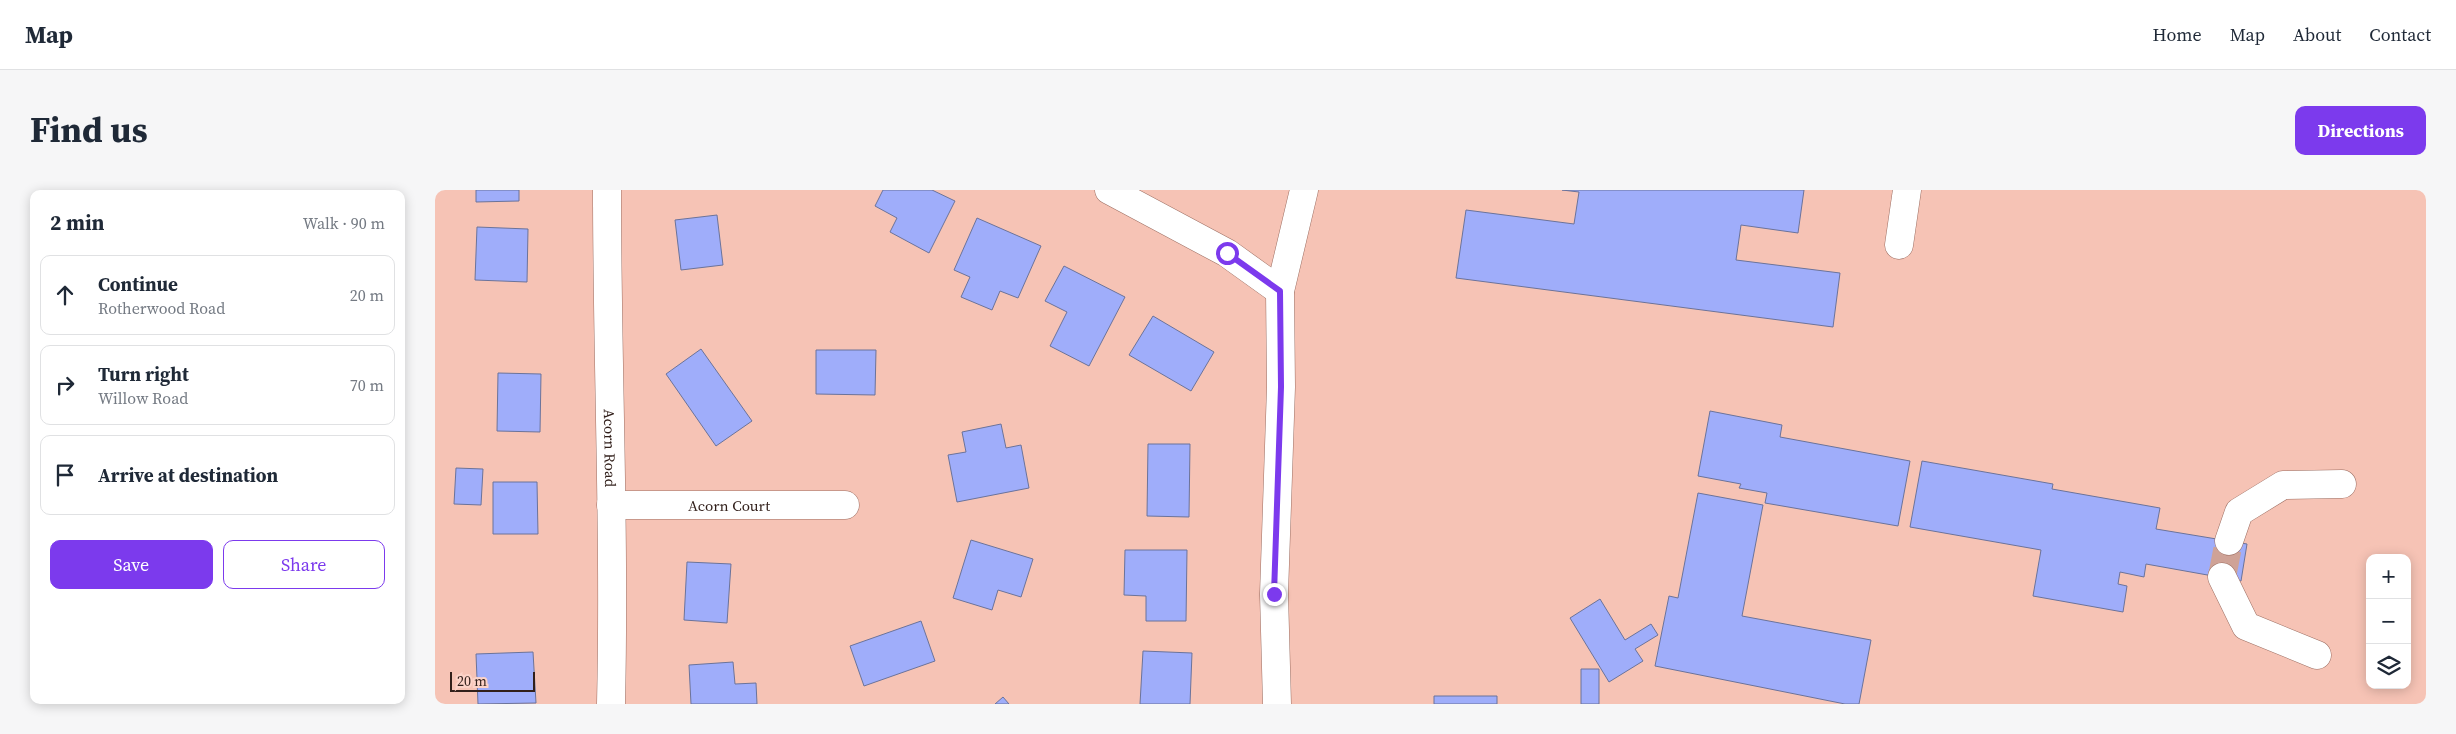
<!DOCTYPE html>
<meta charset="utf-8">
<style>
:root{--surface:#fff;--page:#f6f6f7;--text:#1f2937;--muted:#747a83;--line:#e0e1e3;--accent:#7c3aed}
body{margin:0;font-family:"Source Serif 4",serif;background:var(--page);color:var(--text)}
.controls{position:absolute;right:15px;bottom:15px;display:grid;overflow:hidden;border-radius:10px;box-shadow:0 2px 12px #0003}
.controls button{width:45px;height:45px;display:grid;place-items:center;padding:0;border:0;border-bottom:1px solid var(--line);background:var(--surface);color:var(--text);font:25px sans-serif}
.scale{position:absolute;left:15px;bottom:12px;width:85px;box-sizing:border-box;padding-left:5px;border:2px solid #311f1a;border-top:0;font-size:14px;line-height:18px;white-space:nowrap;color:#311f1a;-webkit-text-stroke:4px #fcd3c8;paint-order:stroke}
.stop{position:absolute;width:15px;height:15px;margin:-11px;border:4px solid #7c3aed;border-radius:50%;background:#fff}
.stop.end{background:#7c3aed;border-color:#fff;box-shadow:0 1px 5px #0008}
.list{margin:0;padding:0;list-style:none}
h2{display:flex;justify-content:space-between;align-items:center;height:65px;margin:0;padding:0 20px;font-size:21px}
h2 small{font-size:16px;font-weight:400;color:var(--muted)}
.list li{display:grid;grid-template-columns:32px 1fr auto;gap:15px;align-items:center;box-sizing:border-box;height:80px;margin:0 10px 10px;padding:0 10px;border:1px solid var(--line);border-radius:10px}
.list b{display:block;font-size:19px;white-space:nowrap}
.list p{margin:0;font-size:16px;white-space:nowrap;color:var(--muted)}
.list em{font-size:16px;font-style:normal;color:var(--muted)}
.actions{display:flex;gap:10px;padding:15px 20px}
.actions a{flex:1;padding:11px 0;border:1px solid var(--accent);border-radius:10px;text-align:center;font-size:18px;color:var(--accent)}
.actions .main{background:var(--accent);color:#fff}
.icon{flex:none;width:28px;height:28px;fill:none;stroke:currentColor;stroke-width:2;stroke-linecap:round;stroke-linejoin:round}
.map{position:relative;flex:none;width:1991px;height:514px;overflow:hidden;border-radius:10px}
header{display:flex;align-items:center;gap:30px;box-sizing:border-box;height:70px;padding:0 25px;background:var(--surface);border-bottom:1px solid var(--line)}
header strong{font-size:24px}
nav{display:flex;gap:28px;margin-inline-start:auto;font-size:18px}
.intro{display:flex;align-items:center;justify-content:space-between;box-sizing:border-box;height:120px;padding:0 30px}
h1{margin:0;font-size:35px}
.button{padding:12px 22px;border-radius:10px;background:var(--accent);color:#fff;font-size:18px;font-weight:700}
main{display:flex;gap:30px;padding:0 30px}
aside{flex:1;background:var(--surface);border-radius:10px;box-shadow:0 2px 12px #0003}
.map>svg:first-child{display:block}
.building{fill:#9fadfa;stroke:#6b739a}
.lines{fill:none;stroke-linecap:round;stroke-linejoin:round}
.minor-tunnel{stroke:#cfa296;stroke-width:28;stroke-dasharray:28 14;stroke-linecap:butt}
.minor-casing{stroke:#9c6e62;stroke-width:29}
.minor{stroke:#fff;stroke-width:28}
.route{stroke:#7c3aed;stroke-width:6}
.labels{text-anchor:middle;dominant-baseline:central;stroke-width:5;stroke-linejoin:round;paint-order:stroke}
.street-label{font-size:15px;fill:#311f1a;stroke:#fcd3c8}
</style>
<header>
<strong>Map</strong>
<nav><a>Home</a><a>Map</a><a>About</a><a>Contact</a></nav>
</header>
<div class="intro"><h1>Find us</h1><a class="button">Directions</a></div>
<main>
<aside>
<h2>2 min<small>Walk · 90 m</small></h2>
<ul class="list">
<li><svg class="icon" aria-label="ahead" viewBox="0 0 24 24"><path d="M12 20V5M6 11l6-6 6 6"/></svg><div><b>Continue</b><p>Rotherwood Road</p></div><em>20 m</em></li>
<li><svg class="icon" aria-label="right" viewBox="0 0 24 24"><path d="M7 20v-9h11M14 6l5 5-5 5"/></svg><div><b>Turn right</b><p>Willow Road</p></div><em>70 m</em></li>
<li><svg class="icon" aria-label="arrive" viewBox="0 0 24 24"><path d="M6 21V4h12l-3 4 3 4H6"/></svg><div><b>Arrive at destination</b></div></li>
</ul>
<div class="actions"><a class="main">Save</a><a>Share</a></div>
</aside>
<div class="map">
<svg width="1991" height="514" viewBox="0 0 1991 514">
<rect width="100%" height="100%" fill="#f6c3b5"/>
<path class="building" d="M41 0H84V11L41 12Z
M448 0H497L520 11 494 63 455 42 462 28 440 16Z
M1127 0H1369L1363 43 1306 35 1301 70 1405 83 1398 137 1021 88 1031 20 1139 34 1144 2Z
M282 25 288 75 246 80 240 30Z
M542 28 606 56 583 108 565 101 557 120 526 107 535 87 519 80Z
M42 37 93 39 92 92 40 90Z
M629 76 690 107 654 176 615 156 632 122 610 111Z
M718 126 779 162 756 201 694 165Z
M266 159 317 231 281 256 231 184Z
M381 160H441L440 205 381 204Z
M63 183 106 184 105 242 62 241Z
M1275 221 1347 235 1345 247 1475 271 1463 336 1330 313 1332 303 1304 298 1306 294 1263 286Z
M566 234 571 258 586 255 594 298 522 312 513 265 531 262 527 242Z
M713 254H755L754 327 712 326Z
M1487 271 1618 294 1617 299 1725 318 1721 339 1812 354 1806 391 1711 374 1709 387 1685 382 1683 394 1692 396 1688 422 1598 406 1606 360 1475 337Z
M21 278 48 279 46 315 19 314Z
M58 292H102L103 344H58Z
M1263 303 1328 315 1307 426 1436 450 1424 514H1410L1220 476 1234 406 1243 408Z
M536 350 598 369 586 407 563 400 557 420 518 408Z
M690 360H752L751 431H711V406L689 405Z
M252 372 296 374 292 433 249 430Z
M1165 409 1190 450 1216 434 1223 445 1200 459 1208 471 1174 492 1135 428Z
M486 431 500 471 429 496 415 456Z
M708 461 757 463 755 514H705Z
M98 462 101 513 43 514 41 464Z
M298 472 300 494 321 493 322 514H256L254 475Z
M1146 479H1164V514H1146Z
M999 506H1062V514H999Z
M568 507 574 514H560Z"/>
<g class="lines">
<path class="minor-tunnel" d="M1787 387 1794 351"/>
<g class="minor-casing">
<g id="minor">
<path id="s1" d="M172 0C172 171 180 343 176 514"/>
<path d="M674 0 792 63 845 101"/>
<path d="M1464 55 1472 0"/>
<path id="s2" d="M176 315H410"/>
<path d="M1794 351 1804 322 1848 295 1907 294"/>
<path d="M1787 387 1811 436 1882 465"/>
<path d="M842 514 839 404 846 197 845 101 869 0"/>
</g>
</g>
<use href="#minor" class="minor"/>
</g>
<g class="lines">
<path class="route" d="M792 63 845 101 846 197 839 404"/>
</g>
<g class="labels">
<g class="street-label">
<text stroke="none"><textPath href="#s1" startOffset="258">Acorn Road</textPath></text>
<text stroke="none"><textPath href="#s2" startOffset="118">Acorn Court</textPath></text>
</g>
</g>
</svg>
<div class="controls">
<button>+</button>
<button>−</button>
<button><svg class="icon" aria-label="layers" viewBox="0 0 24 24"><path d="M12 4l9 5-9 5-9-5zM3 14l9 5 9-5"/></svg></button>
</div>
<div class="scale">20 m</div>
<div class="stop" style="left:792px;top:63px"></div>
<div class="stop end" style="left:839px;top:404px"></div>
</div>
</main>
